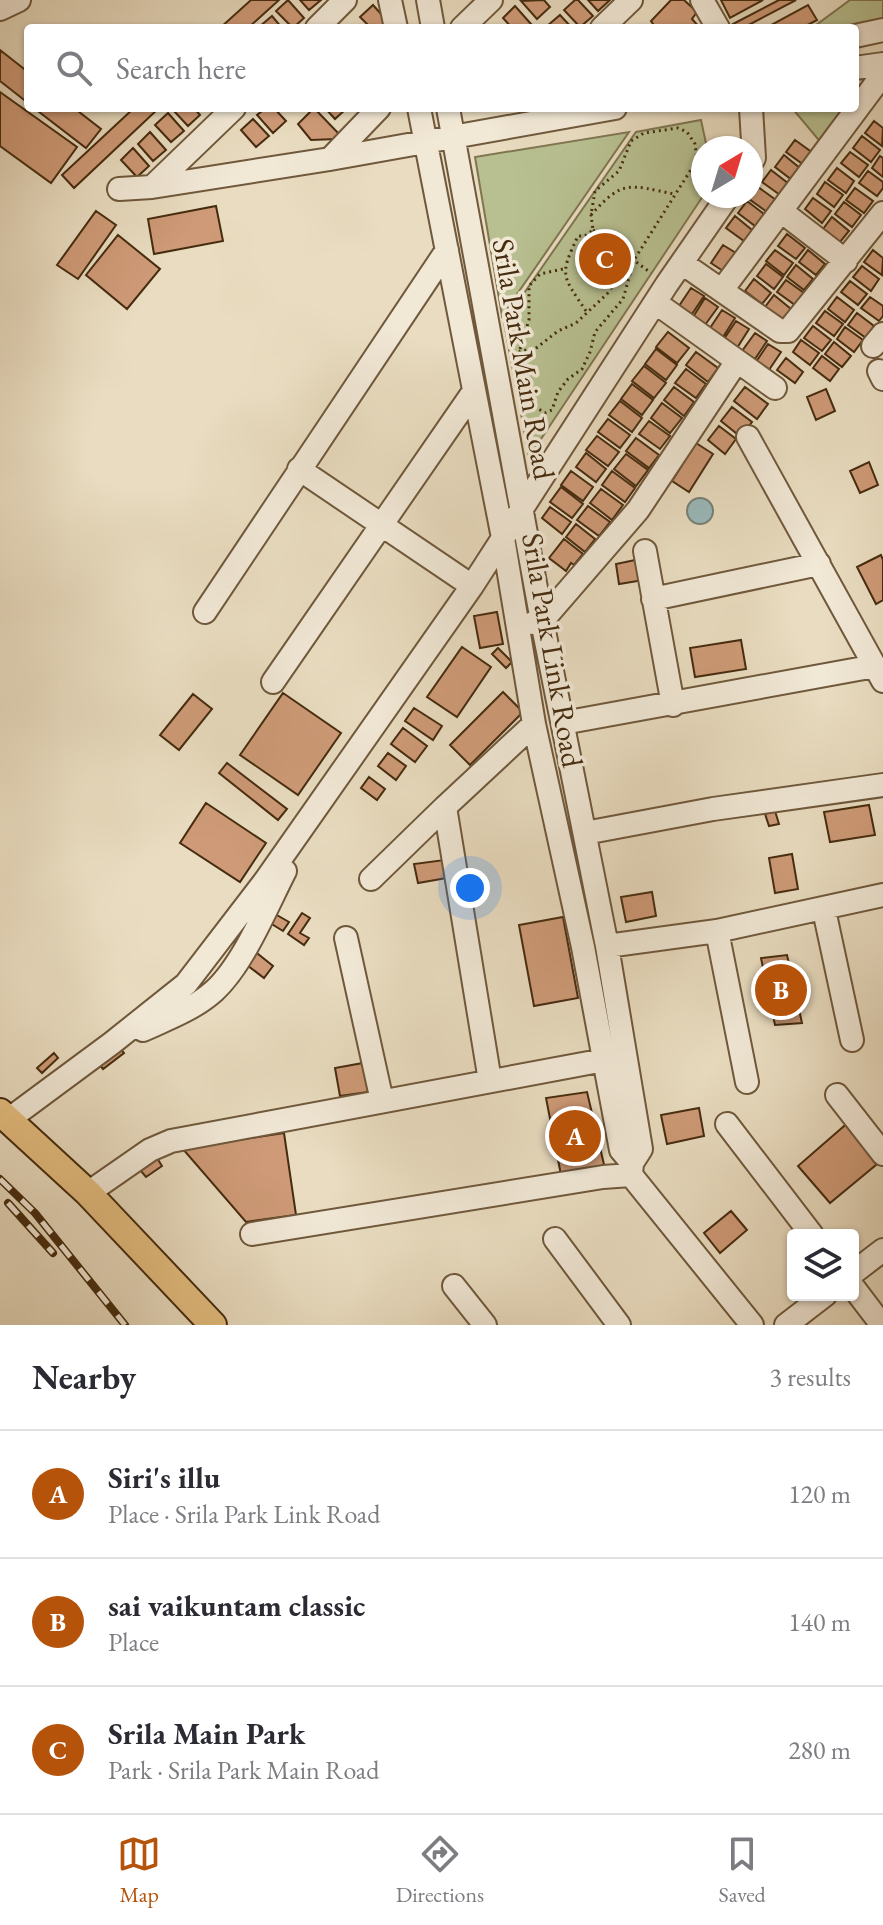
<!DOCTYPE html>
<meta charset="utf-8">
<style>
:root{--surface:#fff;--page:#f7f7f7;--text:#2b2b33;--muted:#7c7c81;--line:#e1e1e2;--accent:#b45309}
body{margin:0;font-family:"EB Garamond",serif;background:var(--page);color:var(--text)}
.controls{position:absolute;right:24px;bottom:24px;display:grid;overflow:hidden;border-radius:8px;box-shadow:0 2px 6px #0004}
.controls button{width:72px;height:72px;display:grid;place-items:center;padding:0;border:0;border-bottom:2px solid var(--line);background:var(--surface);color:var(--text);font:40px sans-serif}
.compass{position:absolute;left:691px;top:136px;width:72px;height:72px;border-radius:50%;background:var(--surface);box-shadow:0 2px 6px #0004;rotate:38deg}
.you{position:absolute;left:470px;top:888px;width:28px;height:28px;margin:-20px;border:6px solid #fff;border-radius:50%;background:#1a73e8;box-shadow:0 0 0 12px #1a73e833}
.badge{display:grid;place-items:center;width:52px;height:52px;border-radius:50%;background:var(--accent);color:#fff;font-size:26px;font-weight:700}
.pin{position:absolute;translate:-50% -50%;border:4px solid #fff;box-shadow:0 2px 8px #0006}
.list{margin:0;padding:0;list-style:none}
h2{display:flex;justify-content:space-between;align-items:center;height:104px;margin:0;padding:0 32px;font-size:34px}
h2 small{font-size:26px;font-weight:400;color:var(--muted)}
.list li{display:grid;grid-template-columns:52px 1fr auto;gap:24px;align-items:center;box-sizing:border-box;height:128px;padding:0 32px;border-top:2px solid var(--line)}
.list b{display:block;font-size:30px;white-space:nowrap}
.list p{margin:0;font-size:26px;white-space:nowrap;color:var(--muted)}
.list em{font-size:26px;font-style:normal;color:var(--muted)}
.icon{flex:none;width:44px;height:44px;fill:none;stroke:currentColor;stroke-width:2;stroke-linecap:round;stroke-linejoin:round}
.map{position:relative;flex:none;width:883px;height:1325px;overflow:hidden}
.search{position:absolute;background:var(--surface);box-shadow:0 2px 6px #0004;left:24px;right:24px;top:24px;height:88px;display:flex;align-items:center;gap:20px;box-sizing:border-box;padding:0 28px;border-radius:8px;color:var(--muted);font-size:30px}
.sheet{height:488px;background:var(--surface)}
nav{display:flex;justify-content:space-around;align-items:center;box-sizing:border-box;height:112px;border-top:2px solid var(--line);background:var(--surface);font-size:22px;color:var(--muted)}
nav a{display:grid;justify-items:center;gap:4px}
nav .on{color:var(--accent)}
.map>svg:first-child{display:block}
.green{fill:#b8c091;stroke:#7f7650;stroke-width:2}
.water{fill:#9ab9bb;stroke:#788176;stroke-width:2}
.building{fill:#ce9a77;stroke:#462c0f;stroke-width:2}
.lines{fill:none;stroke-linecap:round;stroke-linejoin:round}
.minor-casing{stroke:#6f583b;stroke-width:26}
.major-casing{stroke:#462c0f;stroke-width:30}
.path{stroke:#462c0f;stroke-width:3;stroke-dasharray:2 4;stroke-linecap:butt}
.minor{stroke:#f1e8d6;stroke-width:22}
.major{stroke:#e4be80;stroke-width:26}
.rail-casing{stroke:#462c0f;stroke-width:8}
.rail{stroke:#f1e8d6;stroke-width:5;stroke-dasharray:15;stroke-linecap:butt}
.labels{text-anchor:middle;dominant-baseline:central;stroke-width:7;stroke-linejoin:round;paint-order:stroke}
.street-label{font-size:30px;fill:#462c0f;stroke:#f1e8d6}
</style>
<div class="map">
<svg width="883" height="1325" viewBox="0 0 883 1325">
<rect width="100%" height="100%" fill="#e9dcc0"/>
<filter id="stains"><feTurbulence type="fractalNoise" baseFrequency=".0025" numOctaves="4"/><feColorMatrix values="0 0 0 0 .2 0 0 0 0 .09 0 0 0 0 .02 0 0 0 .5 -.17"/></filter>
<radialGradient id="worn" r=".72"><stop offset=".6" stop-color="#630" stop-opacity="0"/><stop offset="1" stop-color="#630" stop-opacity=".3"/></radialGradient>
<path class="green" d="M850 0H883V34L855 28H812Z
M792 108H849L822 144Z
M701 120 707 148H703V196L529 457 504 322 636 132Z
M629 132 502 316 475 157Z"/>
<path class="water" d="M687 511a13 13 0 1 1 26 0a13 13 0 1 1-26 0Z"/>
<path class="building" d="M251 0H279L248 28H220Z
M288 0 304 18 293 28 276 11Z
M300 0H321L309 10Z
M544 0 550 7 537 19 521 1Z
M575 0H578L593 16 580 27 564 10Z
M588 0H610L598 11Z
M671 0H684L697 12 692 19 700 28H656L651 21Z
M721 0H763L730 18Z
M779 0H796L743 28H735L733 24Z
M373 5 389 23 383 28H371L360 17Z
M808 5 817 20 802 28H773L771 25Z
M515 6 531 24 526 28H512L503 18Z
M560 15 572 28H549L547 26Z
M272 16 282 28H260L259 27Z
M0 50 28 72V103L0 81Z
M0 92 77 147 51 183 0 146Z
M34 108H74L101 129 86 148Z
M134 108H159L74 188 62 175Z
M194 108 200 115 188 126 172 109Z
M266 108H274L286 121 273 133 257 115Z
M314 108 340 135 336 139 311 140 298 124Z
M325 108H347L335 119Z
M168 113 184 131 171 142 155 125Z
M253 119 269 136 256 147 241 130Z
M874 121 883 128 882 146 865 133Z
M150 132 166 150 153 161 138 144Z
M862 136 880 150 871 162 853 148Z
M795 140 813 153 804 165 786 152Z
M133 148 149 166 137 177 121 160Z
M850 152 868 165 859 177 841 163Z
M784 155 801 169 792 180 775 167Z
M880 156 883 158V177L872 168Z
M837 168 854 181 846 193 828 180Z
M771 170 789 184 780 195 762 182Z
M868 171 883 182V188L877 196 859 183Z
M825 182 843 195 834 207 817 194Z
M758 187 776 200 767 212 749 199Z
M855 188 873 201 864 213 846 200Z
M813 198 831 211 822 223 805 209Z
M747 201 764 214 755 226 738 213Z
M844 202 861 215 852 227 835 214Z
M216 206 223 241 154 254 148 219Z
M96 211 116 225 78 279 57 265Z
M735 216 752 230 744 241 726 228Z
M832 217 849 231 840 242 823 229Z
M787 234 805 248 796 259 778 246Z
M118 235 160 269 127 309 86 275Z
M723 245 736 253 723 271 711 263Z
M775 250 793 263 784 275 766 261Z
M808 250 825 264 816 275 799 262Z
M873 250 883 258 882 275 864 262Z
M766 264 783 277 774 289 757 276Z
M796 265 813 279 804 290 787 277Z
M862 266 879 279 871 291 853 277Z
M754 279 771 293 762 304 745 291Z
M786 280 804 293 795 305 777 292Z
M850 281 867 294 858 305 841 292Z
M691 288 704 296 692 314 679 306Z
M774 295 791 309 783 320 765 307Z
M837 297 854 310 845 322 828 309Z
M870 297 883 306V316L879 321 861 308Z
M705 298 718 307 705 325 693 317Z
M722 310 735 318 723 337 710 328Z
M825 311 843 324 834 336 816 323Z
M857 313 874 326 866 338 848 325Z
M736 321 749 329 737 348 724 339Z
M813 326 831 340 822 351 804 338Z
M845 327 863 340 854 352 837 339Z
M668 332 689 348 677 363 656 347Z
M755 333 767 341 755 359 742 351Z
M801 340 819 353 810 365 793 352Z
M834 342 851 356 842 367 825 354Z
M768 344 781 352 769 370 756 362Z
M656 349 677 365 666 380 645 364Z
M696 352 718 368 708 382 686 365Z
M822 356 839 369 830 381 813 368Z
M786 358 803 372 795 383 777 370Z
M644 366 666 383 654 398 632 381Z
M686 369 706 384 696 398 675 383Z
M632 384 653 400 642 415 621 399Z
M674 387 694 402 684 416 664 400Z
M745 387 768 404 757 419 734 401Z
M826 389 835 411 816 420 807 397Z
M620 401 642 418 632 432 609 415Z
M662 403 682 418 670 433 651 418Z
M732 407 752 422 741 437 721 421Z
M608 419 630 435 620 448 598 432Z
M649 421 670 436 660 449 639 434Z
M719 426 736 439 725 454 708 440Z
M597 436 619 452 608 466 586 450Z
M636 438 659 455 649 468 626 451Z
M696 443 713 454 689 492 672 481Z
M586 453 606 469 596 482 576 467Z
M626 454 648 470 636 486 614 469Z
M869 462 878 485 860 493 850 471Z
M571 471 593 487 583 501 561 485Z
M612 471 635 488 625 502 602 485Z
M561 487 583 504 572 518 550 502Z
M601 489 623 505 612 520 590 503Z
M588 506 610 522 599 536 577 520Z
M550 507 571 522 562 534 542 518Z
M576 524 595 539 585 552 566 537Z
M564 539 583 554 574 565 571 563 566 571 549 558Z
M881 555 883 560V600L876 604 857 567Z
M640 559 644 580 619 584 616 564Z
M497 612 503 644 480 648 474 616Z
M741 640 746 669 695 677 690 648Z
M462 647 491 667 457 717 427 697Z
M498 648 512 662 506 668 492 654Z
M503 692 523 712 470 765 450 745Z
M283 693 341 733 298 795 240 755Z
M193 694 212 709 179 750 160 735Z
M414 708 442 726 433 740 405 721Z
M403 728 427 746 415 762 391 744Z
M388 753 406 766 396 780 378 766Z
M227 763 287 809 278 820 219 773Z
M369 777 385 789 377 800 361 788Z
M206 803 266 843 240 882 180 843Z
M869 805 875 835 830 842 824 812Z
M775 811 779 824 769 826 765 814Z
M792 854 798 889 775 893 769 858Z
M444 860 447 878 418 883 414 864Z
M652 892 656 916 626 922 621 897Z
M302 913 310 918 300 933 309 938 304 945 288 934Z
M275 914 289 922 283 931 270 923Z
M563 917 578 998 534 1006 519 925Z
M253 950 273 966 264 978 243 962Z
M787 955 802 1023 775 1025 761 958Z
M119 1047 124 1053 103 1069 98 1063Z
M54 1053 58 1058 42 1073 37 1068Z
M363 1063 368 1092 340 1096 335 1068Z
M587 1092 606 1173 562 1180 546 1098Z
M699 1108 704 1136 667 1144 661 1115Z
M851 1120 882 1160 830 1203 798 1166Z
M284 1133 296 1215 246 1222 182 1148Z
M157 1158 162 1166 146 1177 140 1170Z
M731 1211 747 1230 720 1253 704 1233Z"/>
<g class="lines">
<g class="minor-casing">
<path id="minor" d="M390 0 396 28
M428 0 433 28
M702 0 718 28
M0 9 19 0
M317 28 345 0
M462 28 491 0
M602 28 631 0
M855 36 883 30
M855 68 883 64
M419 108 503 538 534 724 583 947 621 1150 632 1163 641 1149 607 946 542 621 448 108
M751 108 754 158 751 163
M330 159 379 108
M152 187 234 108
M119 189 152 187 330 159 615 108
M781 211 846 261
M682 263 780 331H788L883 213
M722 290 883 74
M656 303 775 388
M873 346 883 334
M879 371 883 379
M748 437 883 681
M299 469 472 586
M645 551 673 705
M653 599 819 564
M205 612 447 250
M533 623 542 621 638 510 737 361
M273 682 474 391
M563 723 875 666
M445 807 534 724
M585 833 713 809 883 785
M371 879 445 807 490 1081
M824 910 852 1040
M717 931 747 1082
M346 938 382 1101
M607 946 717 931 883 895
M143 1030C167 1019 194 1009 214 991 243 965 267 906 285 871
M837 1095 883 1154
M8 1120 112 1043 186 984 265 881 472 586 667 284 728 196
M727 1124 812 1235
M632 1163 631 1175 752 1325
M88 1193 150 1150 171 1141 615 1058
M252 1234 603 1177 631 1175
M555 1239 619 1325
M853 1273 883 1250
M454 1286 485 1325
M853 1287 882 1325
M786 1325 825 1295"/>
</g>
<g class="major-casing">
<path id="major" d="M0 1112 88 1193 213 1325"/>
</g>
<path class="path" d="M593 230 651 273
M632 258 607 294 576 323 558 331 535 349 520 351 521 381 529 403 545 413 552 410 558 392 568 379 582 369 590 352 595 332 623 299 634 260 697 160 695 144 687 132 678 128 644 133 631 141 619 171 595 191 591 215C623 179 629 185 674 194
M586 311C562 275 559 276 578 236H585L593 230 591 215
M520 349 529 320V286L540 274 563 269"/>
<use href="#minor" class="minor"/>
<use href="#major" class="major"/>
<g class="rail-casing">
<path id="rail" d="M0 1179 35 1213 125 1325
M8 1203 53 1253"/>
</g>
<use href="#rail" class="rail"/>
</g>
<g class="labels">
<g class="street-label">
<text transform="translate(524 359) rotate(80)">Srila Park Main Road</text>
<text transform="translate(553 650) rotate(80)">Srila Park Link Road</text>
</g>
</g>
<rect width="100%" height="100%" filter="url(#stains)"/>
<rect width="100%" height="100%" fill="url(#worn)"/>
</svg>
<div class="controls">
<button><svg class="icon" aria-label="layers" viewBox="0 0 24 24"><path d="M12 4l9 5-9 5-9-5zM3 14l9 5 9-5"/></svg></button>
</div>
<svg class="compass" viewBox="-18 -18 36 36"><path d="M0-13l5 13h-10z" fill="#e53935"/><path d="M0 13l5-13h-10z" fill="#7c7c81"/></svg>
<div class="you"></div>
<div class="pin badge" style="left:575px;top:1136px">A</div>
<div class="pin badge" style="left:781px;top:990px">B</div>
<div class="pin badge" style="left:605px;top:259px">C</div>
<div class="search"><svg class="icon" aria-label="search" viewBox="0 0 24 24"><circle cx="10" cy="10" r="6"/><path d="M15 15l6 6"/></svg>Search here</div>
</div>
<section class="sheet">
<h2>Nearby<small>3 results</small></h2>
<ul class="list">
<li><span class="badge">A</span><div><b>Siri's illu</b><p>Place · Srila Park Link Road</p></div><em>120 m</em></li>
<li><span class="badge">B</span><div><b>sai vaikuntam classic</b><p>Place</p></div><em>140 m</em></li>
<li><span class="badge">C</span><div><b>Srila Main Park</b><p>Park · Srila Park Main Road</p></div><em>280 m</em></li>
</ul>
</section>
<nav>
<a class="on"><svg class="icon" aria-label="map" viewBox="0 0 24 24"><path d="M3 6l6-2 6 2 6-2v14l-6 2-6-2-6 2zM9 4v14M15 6v14"/></svg>Map</a>
<a><svg class="icon" aria-label="directions" viewBox="0 0 24 24"><path d="M12 3l9 9-9 9-9-9zM9 14v-3h6M13 9l2 2-2 2"/></svg>Directions</a>
<a><svg class="icon" aria-label="saved" viewBox="0 0 24 24"><path d="M7 4h10v16l-5-4-5 4z"/></svg>Saved</a>
</nav>
